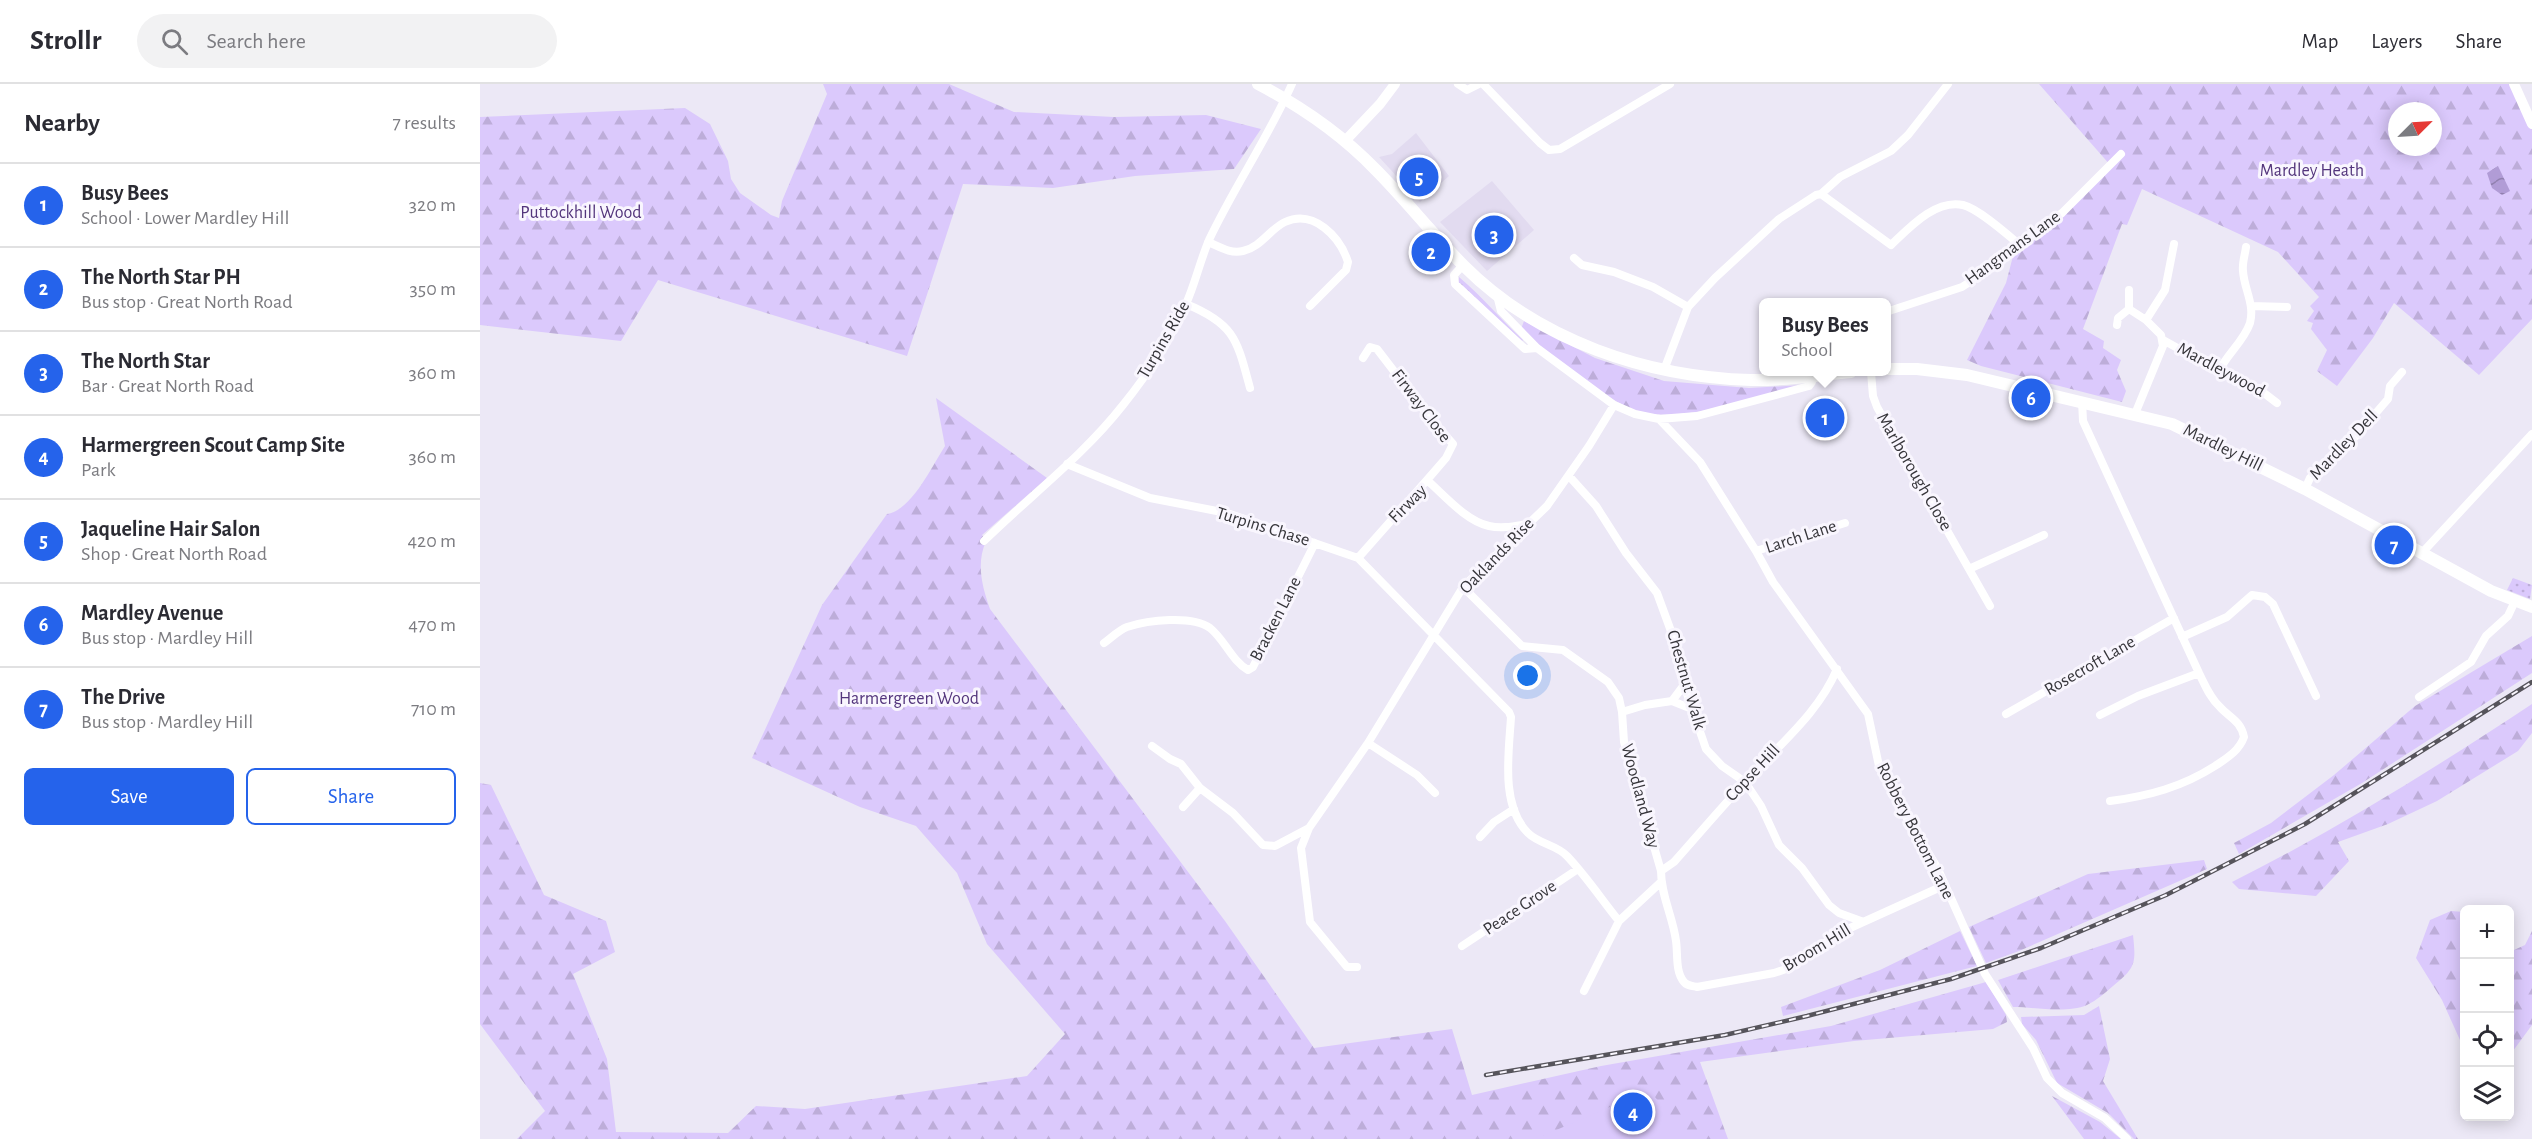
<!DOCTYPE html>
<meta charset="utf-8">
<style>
:root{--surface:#fff;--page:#f2f2f3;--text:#2b2b33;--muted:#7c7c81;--line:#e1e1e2;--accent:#2563eb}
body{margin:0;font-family:"Alegreya Sans",sans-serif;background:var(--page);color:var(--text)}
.controls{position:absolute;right:18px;bottom:18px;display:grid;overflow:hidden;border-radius:9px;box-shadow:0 3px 15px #0003}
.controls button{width:54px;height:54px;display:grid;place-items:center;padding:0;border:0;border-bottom:2px solid var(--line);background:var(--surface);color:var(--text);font:30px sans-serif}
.compass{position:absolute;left:1908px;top:18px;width:54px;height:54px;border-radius:50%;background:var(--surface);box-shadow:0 3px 15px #0003;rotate:66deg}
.you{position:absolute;left:1048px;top:592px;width:21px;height:21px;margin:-15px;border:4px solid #fff;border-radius:50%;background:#1a73e8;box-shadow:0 0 0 9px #1a73e833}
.badge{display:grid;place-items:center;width:39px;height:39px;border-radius:50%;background:var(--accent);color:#fff;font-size:20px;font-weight:700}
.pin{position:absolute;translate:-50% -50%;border:3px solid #fff;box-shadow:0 2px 6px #0006}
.popup{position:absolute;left:1279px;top:214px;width:132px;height:78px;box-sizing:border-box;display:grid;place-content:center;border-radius:9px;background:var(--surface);filter:drop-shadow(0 2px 4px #0005);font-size:20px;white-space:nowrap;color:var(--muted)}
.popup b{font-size:22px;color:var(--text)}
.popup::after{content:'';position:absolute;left:50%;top:100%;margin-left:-12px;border:12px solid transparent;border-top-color:var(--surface)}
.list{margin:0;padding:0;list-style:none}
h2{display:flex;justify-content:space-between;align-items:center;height:78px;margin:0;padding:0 24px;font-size:26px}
h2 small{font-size:20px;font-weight:400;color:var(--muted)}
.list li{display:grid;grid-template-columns:39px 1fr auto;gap:18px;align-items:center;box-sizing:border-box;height:84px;padding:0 24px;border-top:2px solid var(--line)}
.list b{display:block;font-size:22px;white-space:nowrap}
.list p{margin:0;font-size:20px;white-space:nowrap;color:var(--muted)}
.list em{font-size:20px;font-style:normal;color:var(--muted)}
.actions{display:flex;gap:12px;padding:18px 24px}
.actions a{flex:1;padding:14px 0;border:2px solid var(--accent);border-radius:9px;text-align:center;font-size:21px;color:var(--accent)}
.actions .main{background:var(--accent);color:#fff}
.icon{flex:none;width:33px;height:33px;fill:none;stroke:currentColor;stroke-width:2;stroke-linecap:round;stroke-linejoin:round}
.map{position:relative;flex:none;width:2052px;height:1055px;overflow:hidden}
header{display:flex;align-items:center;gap:36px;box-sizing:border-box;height:84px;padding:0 30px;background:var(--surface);border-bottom:2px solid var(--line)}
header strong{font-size:28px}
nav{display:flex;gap:33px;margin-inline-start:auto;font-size:21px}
.search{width:420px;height:54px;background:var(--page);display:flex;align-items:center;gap:15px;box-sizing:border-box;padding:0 21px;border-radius:33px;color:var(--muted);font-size:22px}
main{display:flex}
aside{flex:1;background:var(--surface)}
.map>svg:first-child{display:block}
.built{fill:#e2dbf0}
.grass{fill:url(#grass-dots)}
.forest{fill:url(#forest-firs);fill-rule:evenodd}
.green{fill:#dbc9fc}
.water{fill:url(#water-waves)}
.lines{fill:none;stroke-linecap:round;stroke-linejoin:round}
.minor{stroke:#fff;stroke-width:8}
.tertiary{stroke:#fff;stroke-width:10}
.secondary{stroke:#fff;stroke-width:12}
.rail-casing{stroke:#56545b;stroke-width:4.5}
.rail{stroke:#f9f6fe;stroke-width:2;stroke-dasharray:7;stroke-linecap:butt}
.labels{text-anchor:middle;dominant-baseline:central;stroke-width:6;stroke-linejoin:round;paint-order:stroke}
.park-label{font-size:18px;fill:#53357c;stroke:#f9f6fe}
.street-label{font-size:18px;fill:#37363b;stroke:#f9f6fe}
</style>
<header>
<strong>Strollr</strong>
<div class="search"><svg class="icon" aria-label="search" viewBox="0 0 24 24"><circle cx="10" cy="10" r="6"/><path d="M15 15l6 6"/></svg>Search here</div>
<nav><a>Map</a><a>Layers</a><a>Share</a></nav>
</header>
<main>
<aside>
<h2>Nearby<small>7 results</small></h2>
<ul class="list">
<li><span class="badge">1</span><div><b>Busy Bees</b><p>School · Lower Mardley Hill</p></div><em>320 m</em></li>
<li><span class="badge">2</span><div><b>The North Star PH</b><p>Bus stop · Great North Road</p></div><em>350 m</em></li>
<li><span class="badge">3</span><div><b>The North Star</b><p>Bar · Great North Road</p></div><em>360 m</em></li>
<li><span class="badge">4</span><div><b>Harmergreen Scout Camp Site</b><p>Park</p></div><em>360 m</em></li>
<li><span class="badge">5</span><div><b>Jaqueline Hair Salon</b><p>Shop · Great North Road</p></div><em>420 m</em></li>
<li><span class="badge">6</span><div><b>Mardley Avenue</b><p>Bus stop · Mardley Hill</p></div><em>470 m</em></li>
<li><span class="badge">7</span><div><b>The Drive</b><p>Bus stop · Mardley Hill</p></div><em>710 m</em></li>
</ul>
<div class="actions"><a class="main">Save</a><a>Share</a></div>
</aside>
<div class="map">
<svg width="2052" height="1055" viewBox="0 0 2052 1055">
<defs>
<pattern id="grass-dots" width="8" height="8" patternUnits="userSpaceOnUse" patternTransform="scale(1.5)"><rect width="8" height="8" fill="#dbc9fc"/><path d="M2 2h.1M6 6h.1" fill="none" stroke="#bdadd9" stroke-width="1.8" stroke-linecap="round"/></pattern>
<pattern id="forest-firs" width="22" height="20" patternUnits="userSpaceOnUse" patternTransform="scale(1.5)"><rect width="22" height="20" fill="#dbc9fc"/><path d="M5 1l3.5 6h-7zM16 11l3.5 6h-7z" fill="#bdadd9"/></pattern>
<pattern id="water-waves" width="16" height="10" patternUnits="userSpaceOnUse" patternTransform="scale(1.5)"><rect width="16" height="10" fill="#b19cd6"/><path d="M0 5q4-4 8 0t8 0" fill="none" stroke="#9180af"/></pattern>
</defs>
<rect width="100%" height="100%" fill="#ece8f6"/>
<path class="built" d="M936 49 969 92 940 118 899 73 912 70Z
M1012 97 1054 146 1007 187 960 138Z"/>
<path class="grass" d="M979 193C1003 213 1021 236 1043 256L1042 257 978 198Z
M2033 494 2052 501 2050 515 2027 506Z"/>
<path class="forest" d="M343 0H469L534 28 634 33 726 31 781 45 754 85 655 92 573 104 483 100 427 272 178 196 141 257 0 241V33L205 24 230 40 248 77 251 95 260 109 291 131 299 134 302 117 347 10Z
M1559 0H2032L2052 44V235L1999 291 1914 219 1893 254 1857 302 1837 287 1847 266 1831 245 1833 239 1827 237 1834 227 1830 222 1839 213 1798 168 1662 105 1647 141 1642 140 1603 245 1624 257 1623 264 1641 276 1637 286 1646 307 1642 318 1501 282 1487 276 1526 199 1533 172 1631 82ZM1917 27H1953V63H1917Z
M1044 237 1115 274 1184 297 1269 304 1323 301C1279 313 1195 343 1152 325 1132 317 1115 303 1098 291 1078 276 1058 263 1041 245Z
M456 314 567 394 502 451 506 457C496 480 502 502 510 525L745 837 834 964 972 945 992 1011 1121 982 1351 942 1506 898 1526 931 1527 938 1513 945 1374 957 1220 978 1248 1055H37L65 1027 0 940V699L11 701 64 811 126 837 135 868 93 890 127 975 136 1048 248 1049 276 1022 325 1025 547 992 585 950 507 860 477 789 436 742 380 723 272 674 342 521 407 430C432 426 452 382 465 362Z
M2052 552V589L1882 699 1759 770 1754 759 1791 739 1854 691 1935 622Z
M2052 620V649L2038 667 1957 717 1908 740 1858 758 1869 777 1836 812 1759 805 1752 798C1856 746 1955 684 2052 620Z
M1724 776 1727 785 1539 867 1506 879 1489 843 1608 790Z
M1971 827 1984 828V965L1962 916 1936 874 1950 836Z
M1480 847 1497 882 1303 932 1301 923 1400 886Z
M2052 847V941L2030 971V851L2034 866 2045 861Z
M1653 851C1656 879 1656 884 1633 902 1625 909 1617 916 1607 921 1586 930 1555 923 1533 923L1518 896Z
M1619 922 1630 975 1623 997 1658 1055H1654L1628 1029 1577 999 1556 956 1542 940 1541 933 1604 931Z
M1572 1012 1620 1038 1641 1055H1604Z"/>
<path class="green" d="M1169 1006 1211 1055H1054L1067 1050Z"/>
<path class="water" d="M2018 82 2030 107 2022 111 2012 104 2007 89Z"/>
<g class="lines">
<path class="minor" d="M978 0 987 6 999 0
M1003 0 1060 59 1069 66 1080 65 1190 0
M1341 110 1411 161C1429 144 1455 115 1483 121 1499 125 1528 151 1541 162
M728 158C740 163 750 170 763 167 781 163 790 145 805 138 834 125 860 153 868 178L866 186 830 222
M1094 174 1102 181 1134 188 1173 203 1208 223
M983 181 974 191 975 200 1045 265 1057 264
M1017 211 1021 227 1057 264 1134 321 1155 330 1179 335 1217 332 1329 302 1332 298V292
M706 220C755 240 757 256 770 304
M1771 222 1807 223
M1649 225 1666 236
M1406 228 1482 203 1514 182 1582 129 1641 70
M1637 241 1638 234 1649 225V206
M1683 256 1748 292 1780 306 1797 319
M1184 286 1208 223 1235 194 1299 135 1336 111 1341 110 1360 93 1411 67 1428 51 1468 0
M1739 287C1747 270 1764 257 1770 239 1775 220 1764 205 1763 187 1762 179 1765 171 1766 163
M1391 288 1393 312 1397 323 1510 522
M1602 317 1603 337 1719 589C1725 601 1730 614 1740 623 1750 634 1761 637 1764 653 1759 667 1747 674 1735 682 1702 703 1669 712 1630 717
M1655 330 1683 262 1681 251 1666 236 1685 206 1694 160
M1179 335 1220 378 1276 467 1293 498 1388 630 1399 682 1428 736 1457 783 1505 890 1553 964 1567 994 1582 1009 1625 1034 1647 1055
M587 380 670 414 747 429 878 474 1029 628 1031 633C1029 668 1020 721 1048 749 1059 760 1077 761 1087 772 1106 792 1122 816 1139 837L1181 798
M1089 392 1116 422 1146 469 1177 509 1195 558 1204 601 1226 665 1242 682 1265 698 1281 722 1299 761 1322 784 1349 821 1359 829 1381 837
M947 396C964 411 986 437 1009 442 1022 445 1035 442 1048 440
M1825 405 1830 394 1876 352 1908 315 1910 302 1922 288
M504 457C550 412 603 372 643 321 668 290 690 256 706 220 715 200 720 177 729 156 754 103 788 54 812 0
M1276 467 1365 439
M1941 470 2052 350
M878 474 947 396 966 374 973 360 950 334 897 265 890 263 883 274
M1489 485 1564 451
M983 503 1042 562 1083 566 1128 598 1139 614 1142 628 1144 658 1181 787C1181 812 1193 833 1196 857 1198 869 1195 888 1204 898 1207 902 1213 902 1217 903L1294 889 1309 884 1359 849 1465 801
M1702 553 1747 533 1772 511 1785 513 1793 520 1836 612
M624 559C631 554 639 546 647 543 668 536 712 531 730 544 745 556 751 576 768 586L773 583 835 459
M1939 613 1991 578 2006 552 2028 532 2035 517
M1192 617 1212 625
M1142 628 1165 621 1192 617 1204 601
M1526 630 1694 534
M1620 631 1658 612 1719 589
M888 659 937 691 955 709
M672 662 690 675 701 680 720 704 753 729 783 761 795 762 829 744 888 659 983 503 1067 422 1109 362 1134 321
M703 723 720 704
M829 744 821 764 830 838 867 883H877
M1000 753 1014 738 1034 725
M1181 787 1194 778C1220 749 1244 720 1271 692 1302 658 1339 628 1357 585
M982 862 1098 785
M1104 907 1139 837"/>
<path class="tertiary" d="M2034 0 2052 40
M865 57 900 20 915 0"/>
<path class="secondary" d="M778 0C822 23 861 50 895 85 926 116 953 151 984 182 1059 257 1167 293 1271 296 1304 297 1338 291 1371 288
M1406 285H1437L1487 291 1692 340 1825 405 2011 507 2052 523"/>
<g class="rail-casing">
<path id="rail" d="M1006 991 1245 951 1327 932 1471 895 1561 864 1686 811 1825 740 2052 598"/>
</g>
<use href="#rail" class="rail"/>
</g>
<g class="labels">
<g class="park-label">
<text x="1832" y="87">Mardley Heath</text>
<text x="101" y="129">Puttockhill Wood</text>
<text x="429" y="615">Harmergreen Wood</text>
</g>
<g class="street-label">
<text transform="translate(1533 164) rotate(-36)">Hangmans Lane</text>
<text transform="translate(684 256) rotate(-60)">Turpins Ride</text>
<text transform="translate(1741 286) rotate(28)">Mardleywood</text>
<text transform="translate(941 322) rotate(53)">Firway Close</text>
<text transform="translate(1864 361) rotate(-46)">Mardley Dell</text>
<text transform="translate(1743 364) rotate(26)">Mardley Hill</text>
<text transform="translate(1434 388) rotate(60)">Marlborough Close</text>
<text transform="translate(928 420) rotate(-45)">Firway</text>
<text transform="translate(783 443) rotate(17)">Turpins Chase</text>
<text transform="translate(1321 453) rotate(-18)">Larch Lane</text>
<text transform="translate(1017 472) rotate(-46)">Oaklands Rise</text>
<text transform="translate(796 535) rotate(-63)">Bracken Lane</text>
<text transform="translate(1610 582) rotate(-30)">Rosecroft Lane</text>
<text transform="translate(1206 596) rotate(74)">Chestnut Walk</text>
<text transform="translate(1273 689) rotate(-47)">Copse Hill</text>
<text transform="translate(1160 712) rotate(75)">Woodland Way</text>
<text transform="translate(1435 747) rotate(63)">Robbery Bottom Lane</text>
<text transform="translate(1040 824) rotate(-34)">Peace Grove</text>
<text transform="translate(1337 864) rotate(-31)">Broom Hill</text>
</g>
</g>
</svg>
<div class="controls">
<button>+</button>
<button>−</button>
<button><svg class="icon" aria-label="locate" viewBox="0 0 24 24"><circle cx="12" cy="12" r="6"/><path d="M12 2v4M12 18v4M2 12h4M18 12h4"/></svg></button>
<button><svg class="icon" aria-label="layers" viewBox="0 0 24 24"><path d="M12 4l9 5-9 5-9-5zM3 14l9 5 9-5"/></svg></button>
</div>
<svg class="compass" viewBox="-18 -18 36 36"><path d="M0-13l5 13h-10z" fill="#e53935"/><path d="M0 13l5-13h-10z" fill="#7c7c81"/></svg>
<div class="you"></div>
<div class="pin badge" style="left:1345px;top:334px">1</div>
<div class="popup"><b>Busy Bees</b>School</div>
<div class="pin badge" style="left:951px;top:168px">2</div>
<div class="pin badge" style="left:1014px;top:151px">3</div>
<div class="pin badge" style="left:1153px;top:1028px">4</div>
<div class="pin badge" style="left:939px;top:93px">5</div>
<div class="pin badge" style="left:1551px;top:314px">6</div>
<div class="pin badge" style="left:1914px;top:461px">7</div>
</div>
</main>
